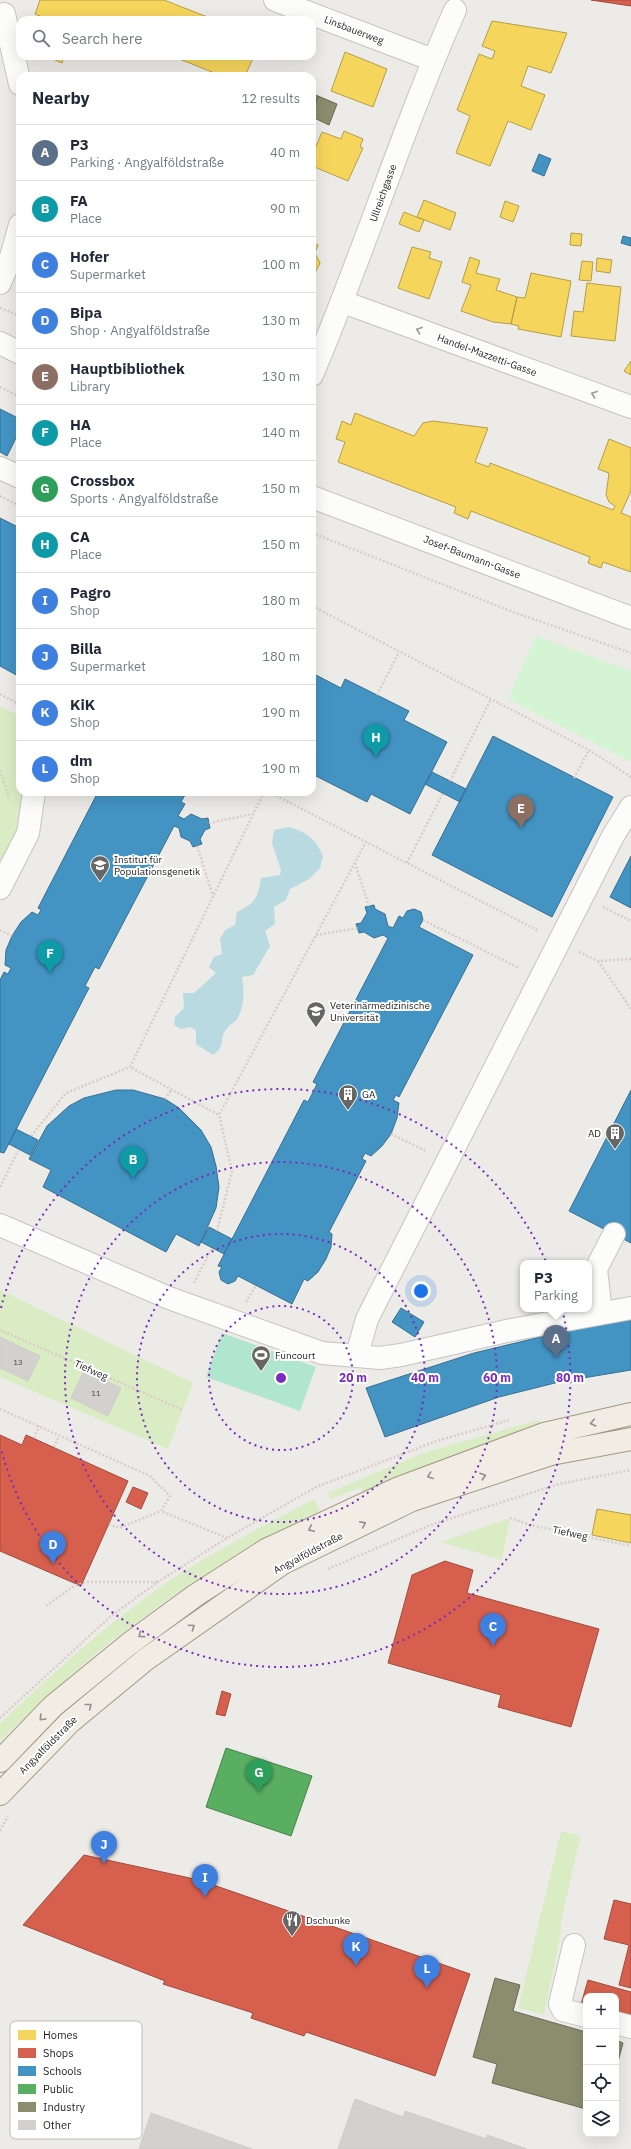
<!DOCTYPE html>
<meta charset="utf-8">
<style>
:root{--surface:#fff;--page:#f6f6f7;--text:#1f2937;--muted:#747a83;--line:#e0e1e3;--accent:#b45309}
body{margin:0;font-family:"IBM Plex Sans",sans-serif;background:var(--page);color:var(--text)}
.controls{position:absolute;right:12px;bottom:12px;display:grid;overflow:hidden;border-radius:8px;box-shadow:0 4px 16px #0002}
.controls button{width:36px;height:36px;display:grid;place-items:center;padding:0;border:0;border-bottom:1px solid var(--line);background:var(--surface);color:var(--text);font:20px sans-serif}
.you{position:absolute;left:421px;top:1291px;width:14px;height:14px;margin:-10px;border:3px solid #fff;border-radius:50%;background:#1a73e8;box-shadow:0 0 0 6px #1a73e833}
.badge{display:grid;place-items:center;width:26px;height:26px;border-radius:50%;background:var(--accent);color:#fff;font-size:13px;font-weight:700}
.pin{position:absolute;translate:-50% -33px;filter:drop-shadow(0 1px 2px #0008)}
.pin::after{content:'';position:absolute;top:21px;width:14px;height:12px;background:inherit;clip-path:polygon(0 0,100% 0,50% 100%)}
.popup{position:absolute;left:520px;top:1260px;width:72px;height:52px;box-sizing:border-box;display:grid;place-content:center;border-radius:8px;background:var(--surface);filter:drop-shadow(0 1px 3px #0005);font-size:13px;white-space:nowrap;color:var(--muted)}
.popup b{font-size:15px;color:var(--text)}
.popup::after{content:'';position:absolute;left:50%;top:100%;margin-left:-8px;border:8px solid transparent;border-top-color:var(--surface)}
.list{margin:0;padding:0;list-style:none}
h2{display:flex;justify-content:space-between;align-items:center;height:52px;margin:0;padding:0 16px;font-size:17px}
h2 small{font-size:13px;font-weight:400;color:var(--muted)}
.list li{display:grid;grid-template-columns:26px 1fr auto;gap:12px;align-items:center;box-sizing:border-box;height:56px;padding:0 16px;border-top:1px solid var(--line)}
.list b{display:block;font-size:15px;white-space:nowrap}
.list p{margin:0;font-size:13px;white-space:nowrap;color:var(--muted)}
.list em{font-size:13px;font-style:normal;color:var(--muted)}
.icon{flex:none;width:22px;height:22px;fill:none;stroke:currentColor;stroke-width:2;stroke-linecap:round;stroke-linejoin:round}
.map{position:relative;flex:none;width:631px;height:2149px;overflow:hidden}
.search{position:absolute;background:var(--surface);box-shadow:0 4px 16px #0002;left:16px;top:16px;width:300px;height:44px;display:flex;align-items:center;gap:10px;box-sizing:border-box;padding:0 14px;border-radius:12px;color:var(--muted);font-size:15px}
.panel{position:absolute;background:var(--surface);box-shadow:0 4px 16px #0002;left:16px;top:72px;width:300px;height:724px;border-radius:12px}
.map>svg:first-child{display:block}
.grass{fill:#daecc4}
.park{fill:#d4f4d3}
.pitch{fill:#b0e6ce}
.water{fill:#b9dae1}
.homes{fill:#f6d55c;stroke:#b59e49}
.shops{fill:#d6604d;stroke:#9f4c3f}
.schools{fill:#4393c3;stroke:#387092}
.public{fill:#5aae61;stroke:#48834d}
.industry{fill:#8c8c6e;stroke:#6b6b56}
.building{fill:#d3d1ce;stroke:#d0ccc8}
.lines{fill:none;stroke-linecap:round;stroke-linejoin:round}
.minor-casing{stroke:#c5c4c3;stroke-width:24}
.major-casing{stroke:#a39883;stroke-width:24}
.path{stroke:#dbccca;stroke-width:2.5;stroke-dasharray:2 2;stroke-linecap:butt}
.minor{stroke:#fcfcfb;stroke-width:22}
.major{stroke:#f1ece4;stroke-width:22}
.oneway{stroke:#989898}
.oneway2{stroke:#928f8b}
.ring{fill:none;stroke:#7b2cbf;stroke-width:2;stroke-dasharray:2 4}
.labels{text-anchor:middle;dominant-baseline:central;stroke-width:4;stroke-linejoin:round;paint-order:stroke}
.number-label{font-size:8px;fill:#4b4b4a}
.street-label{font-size:10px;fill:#1e1e1e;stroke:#fff}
.poi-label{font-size:10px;fill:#1e1e1e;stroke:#fff;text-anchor:start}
.key{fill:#fff;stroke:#bcbcbc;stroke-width:1}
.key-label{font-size:11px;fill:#1e1e1e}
.centre{fill:#7b2cbf;stroke:#fff;stroke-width:2}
.ring-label{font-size:12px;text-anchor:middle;font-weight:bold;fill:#7b2cbf;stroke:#fff;stroke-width:4;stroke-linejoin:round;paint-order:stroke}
</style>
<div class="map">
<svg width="631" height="2149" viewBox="0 0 631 2149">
<rect width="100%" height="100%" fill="#edebe7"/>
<path class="grass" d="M0 706 20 716V792H25C23 816 17 839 5 859L0 860Z
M0 1290 193 1383 168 1449 0 1377Z
M534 1421H539L541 1425 363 1492 361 1487 331 1499 328 1493 423 1453Z
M314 1499 320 1511 252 1546 170 1598 111 1641 63 1682 0 1741V1724C50 1675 102 1628 159 1588 208 1554 261 1527 314 1499Z
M510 1518 502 1560 441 1542Z
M561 1831 578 1835 580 1838 561 1922V1933L544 2015 518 2008Z"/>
<path class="park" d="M536 636 631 671V762L508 699Z"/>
<path class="pitch" d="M222 1333 316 1367 300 1411 206 1377Z"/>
<path class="water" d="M288 827C307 832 315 838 323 856L320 868 309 879 290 889 286 900 274 907 275 924 265 931 270 946 253 975 242 977C244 989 245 1005 238 1017 236 1022 230 1024 227 1028 218 1039 227 1045 213 1055L196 1044V1030L190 1027 181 1029 174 1025 175 1017 184 1008 183 993H194L216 973 209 967 214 957 222 954 220 939 225 930 235 925 237 912C255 904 258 897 261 878L280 875 281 870 272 843 274 830Z"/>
<path class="homes" d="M40 0H164L215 20H50L35 14Z
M492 21 567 33 551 73 528 66 521 86 545 95 531 130 508 121 490 166 456 153 470 116 457 110 479 54 492 59 495 51 482 46Z
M345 52 387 69 373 107 331 91Z
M54 56H64L62 63 53 59Z
M172 56H254L245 76H222Z
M344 131 363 139 360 147 363 148 348 181 312 166V156L322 132 341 139Z
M424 200 456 213 450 230 417 217Z
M505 201 519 206 513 222 500 217Z
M404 212 424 220 419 232 399 224Z
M571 233 582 234 581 246 570 245Z
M312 242 318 245 315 253 320 263 315 273 312 275Z
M412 247 431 252 429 258 442 262 429 299 398 288Z
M470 257 480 261 476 273 500 279 496 290 517 297 511 324 493 322 461 311 471 285 462 282Z
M597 258 612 260 610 273 596 271Z
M582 261 593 262 591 281 579 280Z
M531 273 571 281 561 337 518 329 519 326 511 324 517 297 525 298Z
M587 283 621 287 615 341 571 336 574 311 583 312Z
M631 361V375L624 371Z
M355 413 414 436 423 423 433 421 488 428 475 462 489 467 490 463 613 510 615 506 609 502 606 495 609 473 598 469 609 439 631 448V491L621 513 631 517V572L603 562 601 568 588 563 590 557 471 511 468 519 454 513 456 507 338 462 345 442 336 439 342 421 351 425Z
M597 1509 631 1515V1543L592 1535Z"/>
<path class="shops" d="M591 0H631V6Z
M0 1435 22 1445 26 1435 128 1481 81 1586 0 1551Z
M133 1487 148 1493 141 1509 126 1502Z
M445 1561 473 1570 467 1593 599 1629 571 1727 498 1707 501 1695 388 1663 412 1575Z
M222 1691 231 1694 225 1716 216 1714Z
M84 1855 199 1880 470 1974 435 2076 306 2032 304 2036 251 2018 253 2013 163 1984 165 1981 23 1925Z
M614 1900 631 1904V1988L619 1985 629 1945 604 1939Z
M588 1980 631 1992V2021L616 2017V1996H586V2009L580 2008Z"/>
<path class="schools" d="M539 154 551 159 544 176 532 171Z
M623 236 631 238V246L621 243Z
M0 409 20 419V430L7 456 0 452Z
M0 518 20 528V677L0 666Z
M312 673 341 688 345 679 409 711 404 720 447 742 410 814 371 794 367 802 312 774Z
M493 736 613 797 552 917 432 855Z
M432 772 466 789 460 802 425 784Z
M98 792H161L165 794 166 792H184L185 795 181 802 185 804 178 816 184 819 191 814 202 819 208 818 210 828 205 830 200 839 202 844 193 847 190 841 181 837 179 828 174 826 99 969 95 967 85 986 89 988 4 1153 0 1152V980L4 972 8 974 11 968 5 965 6 950 12 936 21 922 32 912 38 915 41 910 38 908Z
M631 856V908L610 897Z
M374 905 375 909 385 914 388 926 393 928 399 916 403 918 407 911 414 909 421 912 423 920 419 927 473 955 399 1097 396 1095 393 1100 399 1103 397 1118 391 1134 382 1146 371 1156 365 1153 362 1159 366 1161 329 1232 332 1234 331 1247 326 1259 318 1272 308 1281 304 1279 292 1304 238 1276 235 1281 228 1284 221 1280 219 1272 222 1267 218 1266 304 1100 308 1102 317 1084 313 1082 388 938 383 935 374 938 364 932 359 933 356 924 361 923 367 913 365 907Z
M116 1090H133L165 1099 179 1108 201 1130 211 1147 216 1166 219 1187 216 1208 199 1246 176 1234 166 1252 43 1187 51 1170 29 1159 47 1126 69 1106 84 1098Z
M631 1090V1243L569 1211Z
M16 1129 38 1140 30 1155 9 1144Z
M209 1227 232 1239 224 1254 201 1242Z
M401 1308 424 1322 415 1337 392 1322Z
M631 1320V1370L559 1382 499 1397 385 1437 366 1388 474 1353 582 1327Z"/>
<path class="public" d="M226 1748 312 1776 291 1836 206 1807Z"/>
<path class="industry" d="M312 94 318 96 312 113Z
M318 96 337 104 329 125 312 117Z
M495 1978 520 1985 513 2011 586 2032V2109L492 2083 497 2064 473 2057Z
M616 2040 623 2043 616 2069Z"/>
<path class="building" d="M0 1337 40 1356 28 1381 0 1368Z
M84 1371 121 1388 108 1416 71 1398Z
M355 2099 403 2117 405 2111 486 2139 487 2135 527 2149H338Z
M151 2113 252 2149H139Z"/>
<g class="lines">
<g class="minor-casing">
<path id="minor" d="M275 0 433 60
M4 14 20 84
M0 283 11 257 20 225
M343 302 631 407
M0 343 20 353
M312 375C363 255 402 130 455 10
M0 468 20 477
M312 497 631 618
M0 888 28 833 34 792
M0 1225 169 1298 322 1353 380 1358 401 1355 511 1330 631 1308
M601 1313 596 1269 614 1234
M357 1355 367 1319 613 836 631 807
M574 1945 560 2004 563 2010 586 2016
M616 2023 631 2027"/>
</g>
<g class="major-casing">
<path id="major" d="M0 1761 53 1706 129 1644 196 1595 266 1550 399 1488 544 1434 631 1414
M0 1794 70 1722 145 1660 283 1563 412 1500 551 1454 631 1439"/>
</g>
<path class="path" d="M0 308 20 316
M0 387 20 397
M0 496 20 506
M312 533 513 612 631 653
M312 606 589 750 631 777
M0 694 20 705
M377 695 399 652
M0 770 9 798
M574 778 589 750
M450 781 491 699
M264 792 130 1067 219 1115 366 842
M269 792 539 931
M209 823 253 814
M197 846 213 896
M355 863 369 906
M407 863 443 793
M603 907 631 921
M423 920 519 968
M0 930 12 936
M316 935 358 928
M579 952 598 961 631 959
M598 961 631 1009
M165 1099 172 1089
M391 1134 426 1151
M31 1136 66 1093 130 1067
M0 1187 19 1149
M217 1231 232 1171 219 1115
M194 1283 212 1248
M246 1302 256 1285
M0 1330 183 1410
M0 1409 150 1476 170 1496 161 1511 227 1538
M34 1438 39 1426
M54 1447 59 1436
M510 1518 530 1525 631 1546
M109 1524 119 1528 161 1511
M328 1569 433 1524 559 1484 631 1470
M46 1606 74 1586 88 1582H158
M0 1718 111 1616 158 1582 227 1538 316 1487 437 1441 509 1420
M0 1831 8 1816"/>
<use href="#minor" class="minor"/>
<use href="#major" class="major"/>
</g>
<defs><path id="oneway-chevron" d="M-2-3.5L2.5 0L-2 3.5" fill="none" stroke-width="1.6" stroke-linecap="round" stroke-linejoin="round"/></defs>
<g class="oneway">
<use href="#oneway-chevron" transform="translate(419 330) rotate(-160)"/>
<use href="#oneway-chevron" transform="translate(594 394) rotate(-160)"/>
</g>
<g class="oneway2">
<use href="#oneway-chevron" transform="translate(593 1423) rotate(167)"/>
<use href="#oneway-chevron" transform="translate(430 1476) rotate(160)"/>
<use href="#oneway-chevron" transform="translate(483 1476) rotate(-18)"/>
<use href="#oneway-chevron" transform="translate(363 1524) rotate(-26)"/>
<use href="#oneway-chevron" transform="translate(311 1529) rotate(155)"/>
<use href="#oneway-chevron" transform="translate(192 1627) rotate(-35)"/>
<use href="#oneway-chevron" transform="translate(141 1635) rotate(144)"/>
<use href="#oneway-chevron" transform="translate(89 1706) rotate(-39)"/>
<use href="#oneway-chevron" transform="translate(42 1718) rotate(134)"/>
</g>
<g class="ring">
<circle cx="281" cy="1378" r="72"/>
<circle cx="281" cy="1378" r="144"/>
<circle cx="281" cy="1378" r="216"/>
<path d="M1 1308A289 289 0 1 1 1 1448"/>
</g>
<defs>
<g id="school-pin" transform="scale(1)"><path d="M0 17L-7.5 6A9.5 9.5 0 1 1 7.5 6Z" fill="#666664" stroke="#fff"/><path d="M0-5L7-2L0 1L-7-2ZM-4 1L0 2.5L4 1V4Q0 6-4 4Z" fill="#fff"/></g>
<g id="university-pin" transform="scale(1)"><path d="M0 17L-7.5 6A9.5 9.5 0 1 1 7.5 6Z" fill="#666664" stroke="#fff"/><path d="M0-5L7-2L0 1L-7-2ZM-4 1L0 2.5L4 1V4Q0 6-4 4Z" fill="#fff"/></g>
<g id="building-pin" transform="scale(1)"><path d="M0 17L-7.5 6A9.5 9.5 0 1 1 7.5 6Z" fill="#666664" stroke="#fff"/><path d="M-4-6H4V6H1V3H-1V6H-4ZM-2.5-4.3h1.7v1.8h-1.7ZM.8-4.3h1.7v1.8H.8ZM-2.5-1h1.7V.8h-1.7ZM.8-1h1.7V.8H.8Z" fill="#fff"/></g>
<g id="stadium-pin" transform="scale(1)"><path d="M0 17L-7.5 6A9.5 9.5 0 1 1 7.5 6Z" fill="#666664" stroke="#fff"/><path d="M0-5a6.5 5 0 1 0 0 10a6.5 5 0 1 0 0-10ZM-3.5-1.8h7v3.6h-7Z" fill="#fff"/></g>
<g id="restaurant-pin" transform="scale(1)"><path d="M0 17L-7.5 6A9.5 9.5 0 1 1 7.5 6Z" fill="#666664" stroke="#fff"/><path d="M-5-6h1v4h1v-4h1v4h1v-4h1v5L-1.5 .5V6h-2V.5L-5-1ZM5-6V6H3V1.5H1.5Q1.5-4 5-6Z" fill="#fff"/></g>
</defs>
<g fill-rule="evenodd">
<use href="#school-pin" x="100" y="865"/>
<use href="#university-pin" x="316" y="1011"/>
<use href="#building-pin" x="348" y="1094"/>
<use href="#building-pin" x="615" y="1133"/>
<use href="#stadium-pin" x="261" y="1355"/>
<use href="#restaurant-pin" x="292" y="1920"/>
</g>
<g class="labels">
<g class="number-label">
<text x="18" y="1362">13</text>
<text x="96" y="1393">11</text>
</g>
<g class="street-label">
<text transform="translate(354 30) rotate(21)">Linsbauerweg</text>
<text transform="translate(383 193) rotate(-70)">Ullreichgasse</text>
<text transform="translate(487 355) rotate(20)">Handel-Mazzetti-Gasse</text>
<text transform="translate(472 557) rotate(21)">Josef-Baumann-Gasse</text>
<text transform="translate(91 1370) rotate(24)">Tiefweg</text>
<text transform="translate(570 1533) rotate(12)">Tiefweg</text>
<text transform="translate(308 1553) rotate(-28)">Angyalföldstraße</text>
<text transform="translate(48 1745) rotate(-45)">Angyalföldstraße</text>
</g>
<g class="poi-label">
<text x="114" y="859">Institut für<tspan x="114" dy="12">Populationsgenetik</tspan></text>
<text x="330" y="1005">Veterinärmedizinische<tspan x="330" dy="12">Universität</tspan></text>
<text x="362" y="1094">GA</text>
<text x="601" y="1133" text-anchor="end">AD</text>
<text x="275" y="1355">Funcourt</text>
<text x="306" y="1920">Dschunke</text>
</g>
</g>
<rect x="10" y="2021" width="132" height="118" rx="6" class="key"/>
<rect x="18" y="2030" width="18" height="10" fill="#f6d55c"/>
<rect x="18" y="2048" width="18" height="10" fill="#d6604d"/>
<rect x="18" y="2066" width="18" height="10" fill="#4393c3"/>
<rect x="18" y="2084" width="18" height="10" fill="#5aae61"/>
<rect x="18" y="2102" width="18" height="10" fill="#8c8c6e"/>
<rect x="18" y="2120" width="18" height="10" fill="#d3d1ce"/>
<g class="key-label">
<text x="43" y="2039">Homes</text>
<text x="43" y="2057">Shops</text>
<text x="43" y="2075">Schools</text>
<text x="43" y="2093">Public</text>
<text x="43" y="2111">Industry</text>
<text x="43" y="2129">Other</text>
</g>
<circle cx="281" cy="1378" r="6" class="centre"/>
<g class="ring-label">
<text x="353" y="1382">20 m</text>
<text x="425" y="1382">40 m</text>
<text x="497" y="1382">60 m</text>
<text x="570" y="1382">80 m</text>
</g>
</svg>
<div class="controls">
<button>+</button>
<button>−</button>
<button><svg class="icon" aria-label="locate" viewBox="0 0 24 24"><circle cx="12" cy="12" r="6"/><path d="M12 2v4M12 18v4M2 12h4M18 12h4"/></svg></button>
<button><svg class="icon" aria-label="layers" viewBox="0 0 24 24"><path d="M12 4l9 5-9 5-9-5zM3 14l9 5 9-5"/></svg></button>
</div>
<div class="you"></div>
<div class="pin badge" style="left:556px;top:1358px;background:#5c6f8a">A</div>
<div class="popup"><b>P3</b>Parking</div>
<div class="pin badge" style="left:133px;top:1179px;background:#0f9aa8">B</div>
<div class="pin badge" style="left:493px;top:1646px;background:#3f7fe0">C</div>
<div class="pin badge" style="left:53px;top:1564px;background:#3f7fe0">D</div>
<div class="pin badge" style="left:521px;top:828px;background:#8d6e63">E</div>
<div class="pin badge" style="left:50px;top:973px;background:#0f9aa8">F</div>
<div class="pin badge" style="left:259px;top:1792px;background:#2e9e5b">G</div>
<div class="pin badge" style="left:376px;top:757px;background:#0f9aa8">H</div>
<div class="pin badge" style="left:205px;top:1897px;background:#3f7fe0">I</div>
<div class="pin badge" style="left:104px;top:1864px;background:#3f7fe0">J</div>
<div class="pin badge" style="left:356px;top:1966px;background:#3f7fe0">K</div>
<div class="pin badge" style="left:427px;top:1988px;background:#3f7fe0">L</div>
<div class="search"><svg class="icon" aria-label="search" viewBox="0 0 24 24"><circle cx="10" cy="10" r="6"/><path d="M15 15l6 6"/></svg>Search here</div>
<section class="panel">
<h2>Nearby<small>12 results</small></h2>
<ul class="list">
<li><span class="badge" style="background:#5c6f8a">A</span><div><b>P3</b><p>Parking · Angyalföldstraße</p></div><em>40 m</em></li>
<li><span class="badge" style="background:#0f9aa8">B</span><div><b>FA</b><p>Place</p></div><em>90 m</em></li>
<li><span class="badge" style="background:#3f7fe0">C</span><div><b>Hofer</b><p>Supermarket</p></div><em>100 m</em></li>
<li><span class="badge" style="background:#3f7fe0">D</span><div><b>Bipa</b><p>Shop · Angyalföldstraße</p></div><em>130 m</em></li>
<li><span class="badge" style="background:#8d6e63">E</span><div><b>Hauptbibliothek</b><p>Library</p></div><em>130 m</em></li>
<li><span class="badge" style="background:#0f9aa8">F</span><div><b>HA</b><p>Place</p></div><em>140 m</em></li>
<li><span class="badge" style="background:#2e9e5b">G</span><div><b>Crossbox</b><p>Sports · Angyalföldstraße</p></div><em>150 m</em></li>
<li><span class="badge" style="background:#0f9aa8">H</span><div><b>CA</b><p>Place</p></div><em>150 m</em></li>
<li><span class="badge" style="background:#3f7fe0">I</span><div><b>Pagro</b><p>Shop</p></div><em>180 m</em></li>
<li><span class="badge" style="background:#3f7fe0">J</span><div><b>Billa</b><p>Supermarket</p></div><em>180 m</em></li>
<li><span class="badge" style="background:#3f7fe0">K</span><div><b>KiK</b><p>Shop</p></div><em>190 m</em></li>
<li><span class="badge" style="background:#3f7fe0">L</span><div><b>dm</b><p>Shop</p></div><em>190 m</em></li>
</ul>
</section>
</div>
